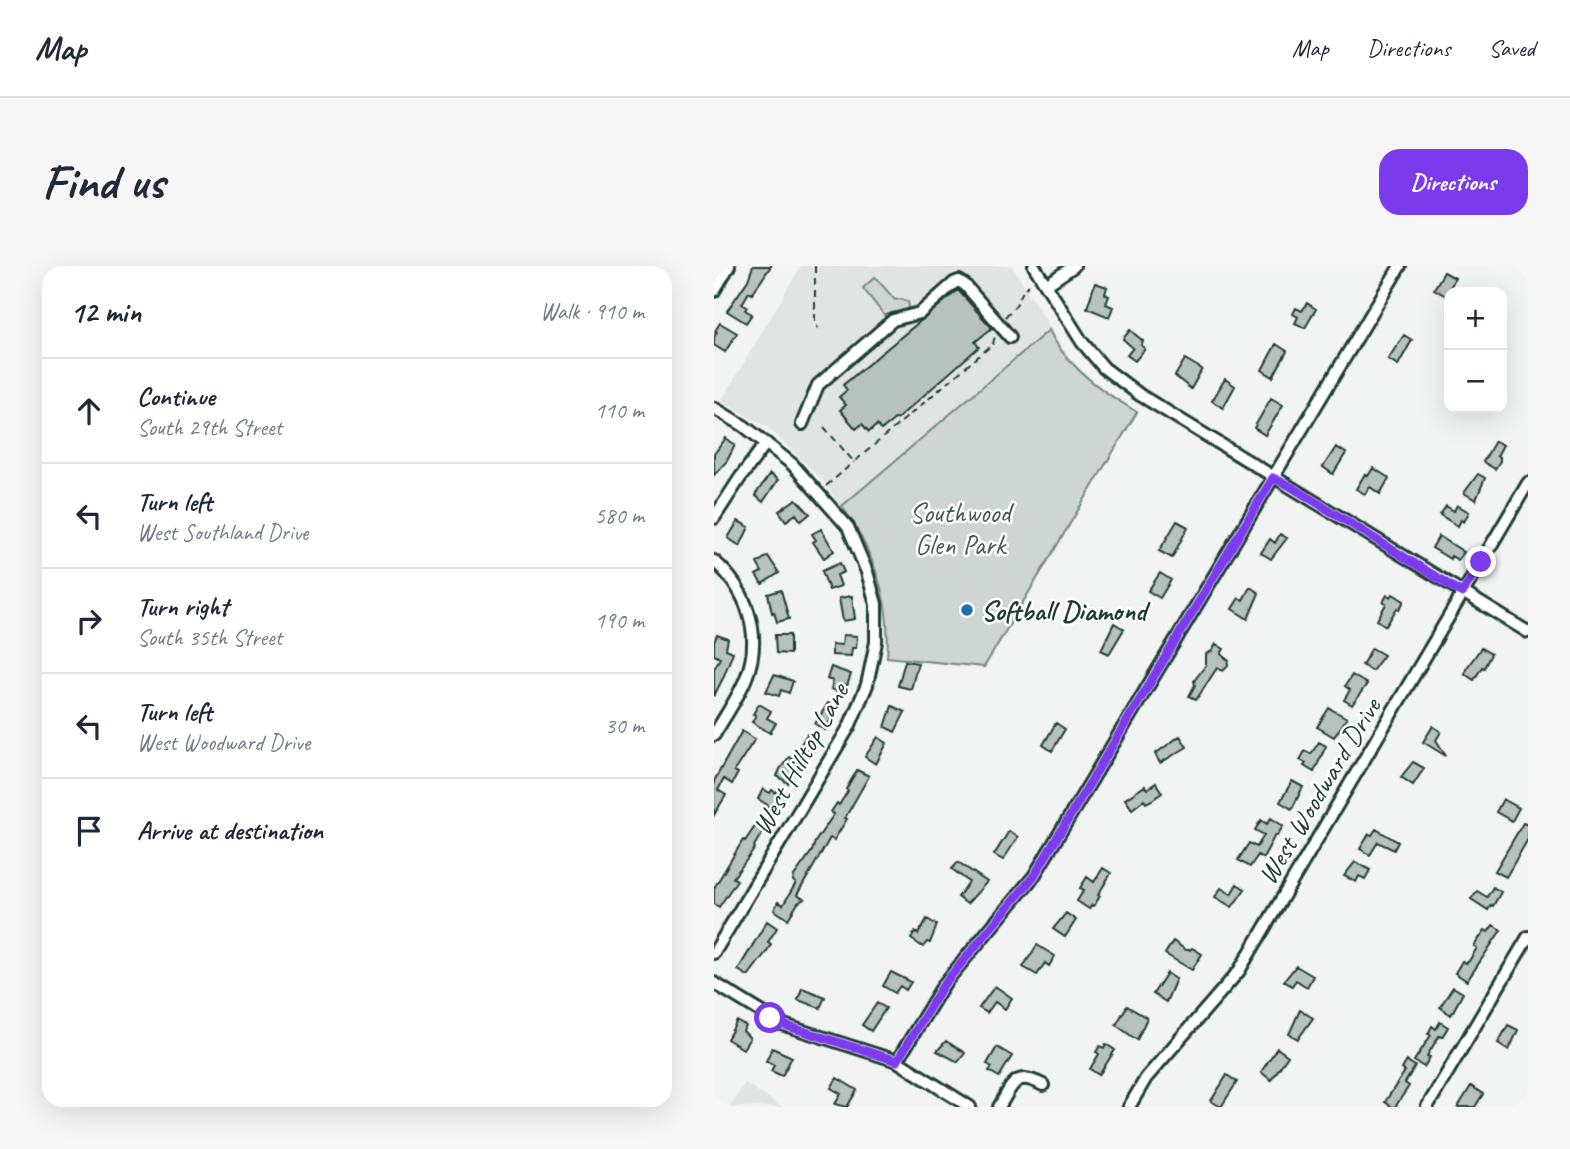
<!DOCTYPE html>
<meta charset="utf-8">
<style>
:root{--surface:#fff;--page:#f6f6f7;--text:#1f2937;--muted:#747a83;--line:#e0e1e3;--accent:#7c3aed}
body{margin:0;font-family:Caveat,sans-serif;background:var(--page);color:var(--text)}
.controls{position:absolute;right:21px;top:21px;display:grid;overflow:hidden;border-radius:14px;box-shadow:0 7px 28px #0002}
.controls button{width:63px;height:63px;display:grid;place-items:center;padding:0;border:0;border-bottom:2px solid var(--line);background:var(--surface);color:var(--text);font:35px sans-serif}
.stop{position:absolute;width:21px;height:21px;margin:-16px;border:5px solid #7c3aed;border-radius:50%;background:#fff}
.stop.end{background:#7c3aed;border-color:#fff;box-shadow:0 2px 7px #0008}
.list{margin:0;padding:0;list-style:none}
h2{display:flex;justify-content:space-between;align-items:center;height:91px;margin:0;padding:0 28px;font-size:30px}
h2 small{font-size:23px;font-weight:400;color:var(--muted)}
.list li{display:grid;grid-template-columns:46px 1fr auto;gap:21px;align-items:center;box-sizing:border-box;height:105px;padding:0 28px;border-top:2px solid var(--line)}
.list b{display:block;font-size:26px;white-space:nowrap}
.list p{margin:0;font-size:23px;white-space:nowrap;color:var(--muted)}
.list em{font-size:23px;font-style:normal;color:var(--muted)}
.icon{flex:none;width:38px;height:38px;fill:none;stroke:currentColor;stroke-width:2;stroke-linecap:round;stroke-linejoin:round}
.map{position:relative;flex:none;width:814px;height:841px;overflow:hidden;border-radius:21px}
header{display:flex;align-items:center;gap:42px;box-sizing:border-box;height:98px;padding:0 35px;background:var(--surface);border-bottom:2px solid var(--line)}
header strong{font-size:33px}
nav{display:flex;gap:38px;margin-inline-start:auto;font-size:24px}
.intro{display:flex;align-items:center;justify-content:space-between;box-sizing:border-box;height:168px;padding:0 42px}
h1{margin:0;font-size:49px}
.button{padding:18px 32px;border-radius:21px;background:var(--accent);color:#fff;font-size:24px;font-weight:700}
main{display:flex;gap:42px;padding:0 42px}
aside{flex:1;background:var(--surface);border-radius:21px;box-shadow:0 7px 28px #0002}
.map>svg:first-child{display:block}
.built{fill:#e0e4e3}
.green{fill:#ced5d3;stroke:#768984;stroke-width:2}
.building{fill:#b7c1bd;stroke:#1f3d34;stroke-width:2}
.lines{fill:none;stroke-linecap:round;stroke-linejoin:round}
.minor-casing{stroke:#1f3d34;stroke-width:16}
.path{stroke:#1f3d34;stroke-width:2;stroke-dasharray:7 5;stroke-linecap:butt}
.minor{stroke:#fff;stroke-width:10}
.route{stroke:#7c3aed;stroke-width:9}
.poi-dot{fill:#1f6fb2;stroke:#fff;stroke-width:2.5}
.labels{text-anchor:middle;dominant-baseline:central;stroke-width:5;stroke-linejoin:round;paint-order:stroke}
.park-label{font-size:28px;fill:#425b54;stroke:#fff}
.poi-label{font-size:28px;font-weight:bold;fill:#1f3d34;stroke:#fff;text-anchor:start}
.street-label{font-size:28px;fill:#1f3d34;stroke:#fff}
</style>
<header>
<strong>Map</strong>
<nav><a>Map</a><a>Directions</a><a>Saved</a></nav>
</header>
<div class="intro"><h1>Find us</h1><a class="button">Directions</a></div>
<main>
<aside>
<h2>12 min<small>Walk · 910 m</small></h2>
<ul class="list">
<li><svg class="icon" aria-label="ahead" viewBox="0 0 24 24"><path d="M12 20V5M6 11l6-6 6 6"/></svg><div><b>Continue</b><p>South 29th Street</p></div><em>110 m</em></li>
<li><svg class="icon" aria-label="left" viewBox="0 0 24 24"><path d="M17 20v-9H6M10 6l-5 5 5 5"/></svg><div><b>Turn left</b><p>West Southland Drive</p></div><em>580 m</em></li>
<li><svg class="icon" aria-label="right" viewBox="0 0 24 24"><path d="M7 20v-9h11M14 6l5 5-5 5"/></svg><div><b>Turn right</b><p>South 35th Street</p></div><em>190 m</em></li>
<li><svg class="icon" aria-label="left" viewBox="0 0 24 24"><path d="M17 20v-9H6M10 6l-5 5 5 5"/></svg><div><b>Turn left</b><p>West Woodward Drive</p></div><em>30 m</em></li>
<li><svg class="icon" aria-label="arrive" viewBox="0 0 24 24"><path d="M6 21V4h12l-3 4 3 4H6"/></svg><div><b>Arrive at destination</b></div></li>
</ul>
</aside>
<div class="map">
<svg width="814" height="841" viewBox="0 0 814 841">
<rect width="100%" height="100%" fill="#f2f3f3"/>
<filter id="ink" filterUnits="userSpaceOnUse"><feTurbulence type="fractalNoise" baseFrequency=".0143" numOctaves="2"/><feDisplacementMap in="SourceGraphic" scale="14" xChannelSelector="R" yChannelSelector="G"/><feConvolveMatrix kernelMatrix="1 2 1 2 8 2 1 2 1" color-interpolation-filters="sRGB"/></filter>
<g filter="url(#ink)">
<path class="built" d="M87 0H298L352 87 370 107 392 126 423 146 271 403 174 392 168 332 161 303 145 270 111 216 57 164 8 134Z
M31 817 68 841H16Z"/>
<path class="green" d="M161 11 181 34 188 33 194 36 196 45 170 49 149 22Z
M335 64C351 100 390 127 423 146L270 401 173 391C178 335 160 286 128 240Z"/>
<path class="building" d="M39 0H57L38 28 35 26 28 38 33 41 31 44 38 48 32 57 13 45 34 14Z
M730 6 741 12 732 30 720 23Z
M381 17 393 21 391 28 395 30 392 38 399 41 395 51 373 42Z
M244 24 278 62 261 76 265 81 183 153 182 152 167 164 163 159 155 166 148 158 142 163 126 144 132 139 125 131 133 124 129 119Z
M593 37 602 43 591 62 581 57 584 51 579 48 582 42 588 45Z
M6 57 23 67 11 86 0 79V71L3 66 1 65Z
M416 64 429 75 427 79 431 83 421 95 413 89 419 82 409 73Z
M690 69 698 74 684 99 674 93Z
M562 78 573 85 559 111 548 104Z
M471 93 488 103 477 123 461 110Z
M511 113 521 120 509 142 498 135Z
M557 132 569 139 551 169 540 162Z
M12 172 21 179 13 195 0 209V188Z
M781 175 789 179 783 190 786 191V195L781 203 769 196Z
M622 181 632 187 619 208 609 201Z
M659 202 675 212 666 228 656 221 651 228 642 223 651 208 654 210Z
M56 208 64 214 49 236 41 229Z
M764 208 771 212 762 234 750 227Z
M82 233 96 248 87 255 82 248 72 255 65 245Z
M743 239 755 246 750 256 747 254 744 260 726 249 732 240 740 245Z
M24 255 35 261 26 280 14 272Z
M463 255 474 261 458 292 445 285Z
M107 263 120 285 110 292 99 276 102 274 98 268Z
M566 268 573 272 557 293 547 287 556 273 561 277Z
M725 270 750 286 744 294 737 290 736 293 718 282Z
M54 290 65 307 48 318 42 309 48 306 43 297Z
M126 297 130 306 123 309 127 320 115 324 108 305Z
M446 307 457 314 446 332 434 325Z
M536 321 545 327 534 353 518 343 525 332 529 334Z
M67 324 75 353 63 356 60 346 58 347 54 328Z
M679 328 690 335 685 344 683 342 672 360 663 354 672 338 669 336 673 329 677 331Z
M138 330 141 353 129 355 125 332Z
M400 357 410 363 395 388 387 384Z
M3 369 14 373 12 383 19 386 9 412 0 430V403L6 392 0 389V376Z
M61 369H76V388L62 387Z
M129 369 143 370 142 382H138L137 390 118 389V378L128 379Z
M502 378 510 383 507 388 515 395 513 401 509 405 503 402 482 434 475 430 481 419 480 415 492 399V388L498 385Z
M658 382 670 389 658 405 648 399Z
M767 382 777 388 770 402 768 401 760 414 751 408 752 403Z
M191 395 204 397 197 423 184 420Z
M117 401 137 408 133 420 130 419 127 427 117 423 119 415 113 413Z
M60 409 79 415 75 427 67 424 65 430 52 426Z
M638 409 653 418 638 439 630 434 636 424 631 420Z
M114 437 123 442 111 464 101 458Z
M45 438 57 445 53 452 62 457 56 467 38 456 42 449 39 448Z
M178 440 191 446 181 466 171 461Z
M615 442 633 452 620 471 603 461Z
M342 457 351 463 338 485 329 479Z
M719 460 727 466 722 474 732 490 709 476Z
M28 465 41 473 24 499 20 505 24 507 18 518 10 513 4 524 12 529 0 549V515Z
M93 468 105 475 98 487 95 485 85 508 81 505 74 517 63 510 66 503 75 491 78 493Z
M466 470 473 481 446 497 441 488Z
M164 471 173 477 162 498 151 491Z
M605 476 612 480 600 506 590 500 592 497 586 494 591 485 597 488Z
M699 496 710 502 699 519 687 511Z
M143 504 155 510 131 552 133 553 120 574 116 572 83 629 90 633 84 637 74 653 60 644 64 636 69 639 82 617 79 615 80 610 98 585 101 576 120 548 117 546 123 537 125 539 134 525 132 523Z
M578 515 589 521 578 543 566 536Z
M442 517 448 527 438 534 432 537 430 534 418 543 411 533 431 520 433 523Z
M65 522 73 527 40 580 41 582 37 588 19 612 23 614 5 641 0 638V622L29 574 31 575 55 540 44 533 49 523 56 527 58 524 62 527Z
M789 533 805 542 798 555 782 546Z
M557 552 569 560 563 570 561 569 549 592 544 589 536 601 524 594 535 577 543 581 550 569 541 564 547 554 553 558Z
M809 557 814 559V573L792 611 781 605Z
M662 563 684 576 680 584 664 576 656 589 646 583 655 568 658 569Z
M295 565 304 571 289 594 280 589Z
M244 596 273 616 253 638 244 631 255 616 238 603Z
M641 596 656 604 651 613 645 610 642 616 630 610Z
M389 602 397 607 384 629 386 630 380 640 378 639 375 643 363 635 370 624 366 622 373 611 380 616Z
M523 618 531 623 518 641 501 631 507 622 517 628Z
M779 621 787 626 779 640 777 639 774 644 757 633 763 625 773 631Z
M352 647 362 654 351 671 339 663Z
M213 653 223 659 216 677 213 676 209 681 197 673 201 666 204 668Z
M53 655 63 662 54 676 57 678 53 685 34 710 24 704Z
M779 659 787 664 753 715 741 707 748 695 752 697 755 695 763 682 760 680 771 664 774 666Z
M459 675 472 684H476L478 682 488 688 478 704 451 688Z
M323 679 341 690 335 700 331 697 323 709 309 701Z
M582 700 599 710 593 721 582 714 578 720 570 715Z
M177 706 197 716 192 724 186 720 181 727 169 720Z
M453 707 462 713 452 736 439 728Z
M281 720 298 732 291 743 281 736 273 747 265 742Z
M739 721 749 727 737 749 726 741Z
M88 722 111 731 106 742 84 734Z
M163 737 172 742 157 765 148 759Z
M413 740 433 752 423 774 402 759Z
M586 744 599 752 584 773 575 768Z
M23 755 32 760 29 765 36 772 29 783 13 773Z
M726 756 734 761 728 771 725 770 713 790 716 791 710 801 700 795 717 769 714 768 718 760 722 763Z
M794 759 804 764 795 784 784 777Z
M232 775 251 787 244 796 223 785Z
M392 778 401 784 385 809 376 803 385 788 382 786 386 780 390 782Z
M283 781 298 790 285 811 275 805 278 801 273 798Z
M58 782 78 791 68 810 57 805 60 799 52 795Z
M563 782 574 790 557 814 547 806Z
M693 795 701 800 691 817 695 820 681 841H678L671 836 691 805 688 803Z
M513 809 523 816 507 841 497 835Z
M123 812 143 824 133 841 121 838 127 828 117 822Z
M757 820 769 828 761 841H744Z"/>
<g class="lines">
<g class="minor-casing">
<path id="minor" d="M320 0 368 76 390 102 426 129 814 366
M332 19 360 0
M0 25 15 0
M0 142 30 160 78 198 134 261 153 306 162 338V376L153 419 135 461 0 687
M88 158 104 119 179 54 206 47 240 17 245 15 251 19 296 71
M0 252 26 212 52 177
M0 295C34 324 49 370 32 412 24 432 11 450 0 469
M0 717 67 758 183 795 256 841
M183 795 230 718 320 610 686 0
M285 841C299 818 301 804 329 819
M415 841 432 812 525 705 814 217
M713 841 814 671"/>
</g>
<path class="path" d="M101 0V55L104 63
M291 51 302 39 309 25 315 19
M110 161 140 196 279 78 281 70
M112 220 140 196"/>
<use href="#minor" class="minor"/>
</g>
</g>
<g class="lines" filter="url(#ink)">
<path class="route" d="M56 752 67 758 183 795 230 718 320 610 559 212 576 220 748 327 767 296"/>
</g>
<circle class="poi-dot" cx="253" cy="344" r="7"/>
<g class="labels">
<g class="park-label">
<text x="246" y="246">Southwood<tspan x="246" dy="32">Glen Park</tspan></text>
</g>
<g class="poi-label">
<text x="267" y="344">Softball Diamond</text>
</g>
<g class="street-label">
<text transform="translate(86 493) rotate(-61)">West Hilltop Lane</text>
<text transform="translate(605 525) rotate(-59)">West Woodward Drive</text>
</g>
</g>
</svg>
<div class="controls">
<button>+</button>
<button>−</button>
</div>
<div class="stop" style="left:56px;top:752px"></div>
<div class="stop end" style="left:767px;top:296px"></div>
</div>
</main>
